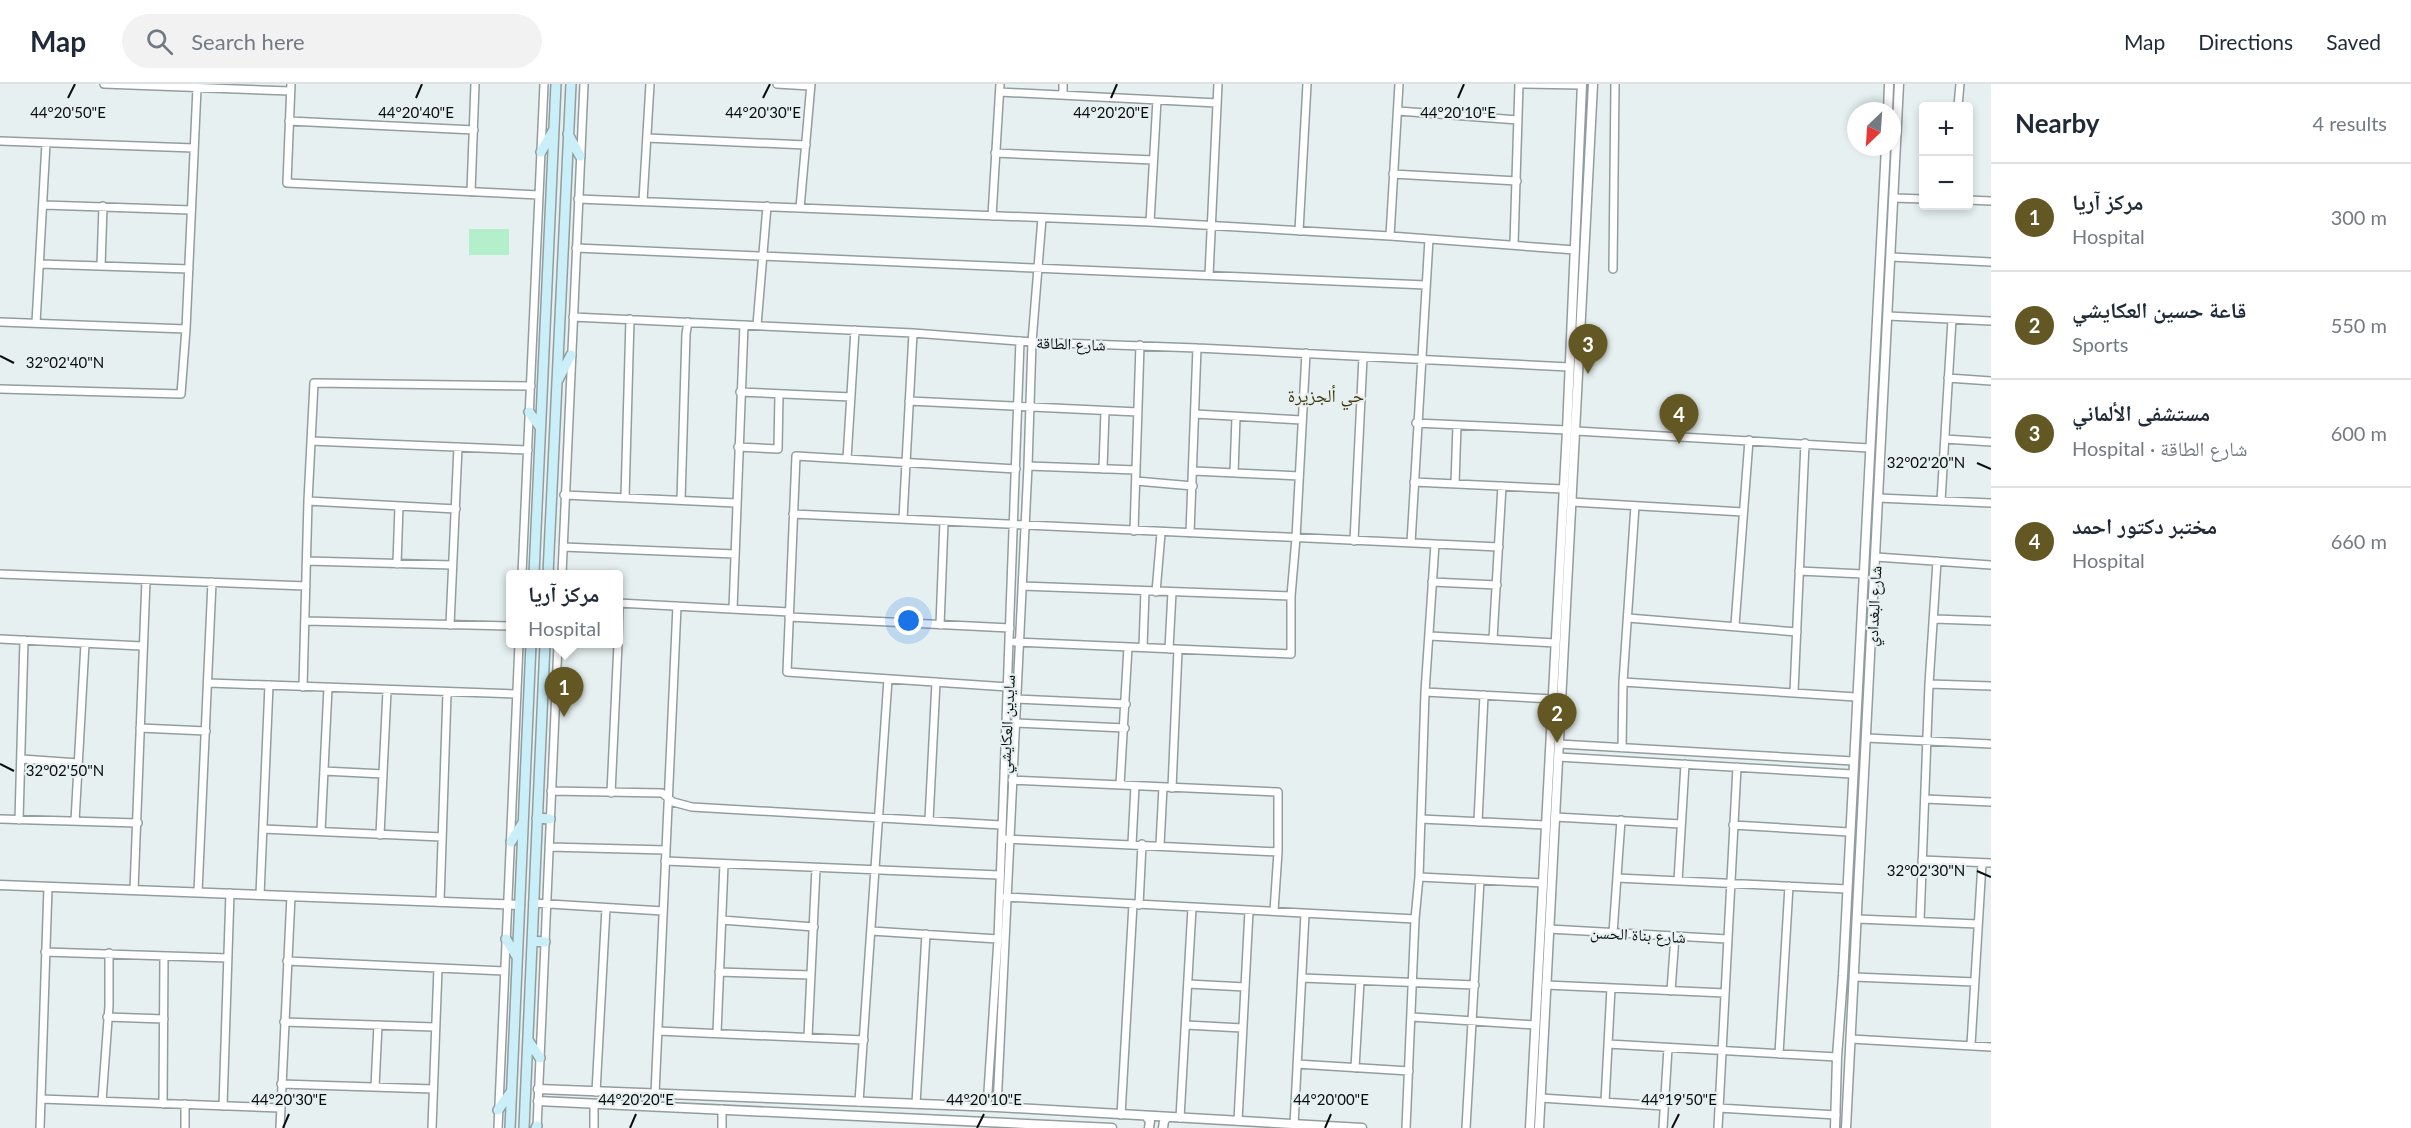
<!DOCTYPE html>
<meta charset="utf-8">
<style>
:root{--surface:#fff;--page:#f2f2f3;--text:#1f2937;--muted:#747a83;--line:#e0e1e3;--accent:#635724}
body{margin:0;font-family:Lato,"Noto Naskh Arabic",sans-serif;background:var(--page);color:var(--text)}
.controls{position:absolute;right:18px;top:18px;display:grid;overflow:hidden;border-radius:6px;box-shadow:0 3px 9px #0003}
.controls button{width:54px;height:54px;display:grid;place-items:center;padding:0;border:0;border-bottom:2px solid var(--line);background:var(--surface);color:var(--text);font:30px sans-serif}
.compass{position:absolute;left:1847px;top:18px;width:54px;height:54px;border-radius:50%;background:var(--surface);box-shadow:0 3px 9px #0003;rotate:205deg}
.you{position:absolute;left:909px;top:537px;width:21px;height:21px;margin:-15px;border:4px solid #fff;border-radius:50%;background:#1a73e8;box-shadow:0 0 0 9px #1a73e833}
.badge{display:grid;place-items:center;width:39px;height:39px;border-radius:50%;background:var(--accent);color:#fff;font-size:20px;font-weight:700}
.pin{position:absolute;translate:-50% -50px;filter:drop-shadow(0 2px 3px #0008)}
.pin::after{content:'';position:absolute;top:32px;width:21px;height:18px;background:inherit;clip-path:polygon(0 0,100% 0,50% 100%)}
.popup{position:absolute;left:506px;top:486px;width:117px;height:78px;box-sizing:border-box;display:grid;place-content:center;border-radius:6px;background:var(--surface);filter:drop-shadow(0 2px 4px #0005);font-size:20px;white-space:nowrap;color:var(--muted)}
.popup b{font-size:22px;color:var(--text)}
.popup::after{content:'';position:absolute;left:50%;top:100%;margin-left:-12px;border:12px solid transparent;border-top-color:var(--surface)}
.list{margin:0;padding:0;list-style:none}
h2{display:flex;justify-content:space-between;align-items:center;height:78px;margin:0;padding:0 24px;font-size:26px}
h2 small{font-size:20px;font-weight:400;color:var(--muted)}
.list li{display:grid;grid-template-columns:39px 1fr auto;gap:18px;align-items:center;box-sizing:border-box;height:108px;padding:0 24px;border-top:2px solid var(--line)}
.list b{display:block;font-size:22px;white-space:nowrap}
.list p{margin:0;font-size:20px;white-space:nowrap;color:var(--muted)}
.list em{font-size:20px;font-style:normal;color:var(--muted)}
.icon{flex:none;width:33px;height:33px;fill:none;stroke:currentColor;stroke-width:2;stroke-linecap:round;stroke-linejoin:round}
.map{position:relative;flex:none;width:1991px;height:1044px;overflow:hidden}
header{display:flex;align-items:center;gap:36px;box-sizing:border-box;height:84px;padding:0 30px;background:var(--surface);border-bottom:2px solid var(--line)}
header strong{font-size:28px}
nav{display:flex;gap:33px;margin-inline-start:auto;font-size:21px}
.search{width:420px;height:54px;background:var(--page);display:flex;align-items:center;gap:15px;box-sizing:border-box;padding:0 21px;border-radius:33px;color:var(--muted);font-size:22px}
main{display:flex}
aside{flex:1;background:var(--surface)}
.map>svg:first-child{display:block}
.green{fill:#b3efca}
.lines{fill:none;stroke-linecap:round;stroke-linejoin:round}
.minor-casing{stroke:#949d9d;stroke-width:10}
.tertiary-casing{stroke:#949d9d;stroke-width:11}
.secondary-casing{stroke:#949d9d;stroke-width:12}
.minor{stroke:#fff;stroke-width:7}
.tertiary{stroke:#fff;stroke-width:8}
.secondary{stroke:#caeff9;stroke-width:9}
.ticks{fill:none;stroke:#0a0d0e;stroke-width:2}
.labels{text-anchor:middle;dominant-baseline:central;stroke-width:4.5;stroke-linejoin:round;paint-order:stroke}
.street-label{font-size:16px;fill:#0a0d0e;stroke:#e6f0f0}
.neighbourhood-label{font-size:18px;fill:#41380e;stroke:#e6f0f0}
.ticks-label{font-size:15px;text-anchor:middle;fill:#0a0d0e;stroke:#e6f0f0;stroke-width:4.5;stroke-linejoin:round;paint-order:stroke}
</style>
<header>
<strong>Map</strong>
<div class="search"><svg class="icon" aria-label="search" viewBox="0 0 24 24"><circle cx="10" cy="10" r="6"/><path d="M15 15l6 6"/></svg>Search here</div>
<nav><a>Map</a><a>Directions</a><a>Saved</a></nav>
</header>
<main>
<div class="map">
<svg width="1991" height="1044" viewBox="0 0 1991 1044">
<rect width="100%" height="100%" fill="#e6f0f0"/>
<path class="green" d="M469 145H509V171H469Z"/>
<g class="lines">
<g class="minor-casing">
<path id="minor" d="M104 0 290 7
M291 0 287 99 539 111
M777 0 810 2
M1519 0 1582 1
M1000 8 1217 19
M1063 11V0
M1958 22 1960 0
M1398 27 1518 36
M289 37 474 46
M647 54 806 61
M0 57 194 64
M995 69 1153 76
M1393 90 1517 97
M471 108 475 0
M1894 114 1924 115
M578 115 1150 138 1390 152 1575 166
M1968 116 1991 117
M643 117 650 0
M44 121 191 126
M800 124 811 0
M992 132 1000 0
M1150 138 1157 16
M1299 147 1307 0
M1390 152 1399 0
M1514 160 1519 0
M576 164 1426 201
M1891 173 1991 178
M40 180 189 185
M101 182 103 122
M1613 185 1615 0
M1209 191 1218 0
M1888 232 1991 237
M573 233 913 249 1032 258 1197 264 1569 283
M0 238 186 245
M36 239 46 59
M757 241 767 122
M1948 294 1991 297
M0 305 181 310 186 245 197 4
M740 308 851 313
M909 317 1138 328
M1195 330 1302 336
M1416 339 1567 346
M1576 347 1869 364
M1945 355 1991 358
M311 357 528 366
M738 363 778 365 779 310
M847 375 855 246
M1028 382 1136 386
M1103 385 1105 327
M1194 387 1299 392
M1234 389 1236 333
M1136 397 1193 402
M1414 398 1563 405
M1455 400 1457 341
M564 411 736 419
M625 414 630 235
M1878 414 1991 419
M681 416 686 250 688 238
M308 417 456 425
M1941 417 1952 235
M1572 418 1743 428
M793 430 1499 463
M903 435 913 249
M1134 447 1140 261
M1190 449 1197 264
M1354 457 1363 273
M1411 459 1429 155
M563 463 735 470
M1876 473 1991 481
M307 477 452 481
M397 480 399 422
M1799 487 1863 490
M0 490 306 502
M522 490 544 0
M562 490 584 0
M1432 498 1497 501
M1022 502 1291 512
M1156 508 1161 449
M618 519 789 528
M733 525 744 241
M789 533 1010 544
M1628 534 1797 548
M1934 535 1991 537
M306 537 510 542
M450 541 458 363
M940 541 944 438
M1735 541 1749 356
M1430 552 1555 559
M618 554 619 519
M0 555 142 562
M1493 555 1502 402
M1015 558 1291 570V512L1296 454 1306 269
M1143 563 1145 507
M1169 565 1172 508
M1623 598 1856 613
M209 599 516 610
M1929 600 1991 602
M303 603 308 417 314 299 531 302
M1008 603 787 588 796 372 1016 385
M1425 608 1553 615
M1794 608 1805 359
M1016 615 1126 620
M1015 639 1125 644
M140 644 206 647
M1866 654 1991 660
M1559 660 1853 677
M1622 664 1623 598 1635 422
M1558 673 1852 690
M22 675 78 679
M324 687 383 690
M1012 696 1278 708V768L1274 827
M1120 701 1128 563
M1172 704 1178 566
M551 707 662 709 673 718 692 723 1001 741
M611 709 618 560
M1925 715 1991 718
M1555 733 1681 740
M0 735 138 739
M1421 735 1545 741
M19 736 24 556
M929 736 936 598
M75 737 85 560
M1478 738 1484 611
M1733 741 1849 748
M263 745 442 753
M321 747 328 604
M380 751 387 607
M1005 755 1278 768
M1132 760 1135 702
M1160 761 1163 703
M549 763 666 766
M1922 776 1991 779
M665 777 999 791
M1419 793 1543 799
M1617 794 1847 805
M1678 797 1685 680
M134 806 146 496
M198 808 212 498
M260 811 269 601
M1006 813 1415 835
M440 818 447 609
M533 819 663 827
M1139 821 1142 760
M1857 835 1978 840
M722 836 814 843
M1920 837 1929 600 1937 477
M1549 845 1727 855
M871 847 998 855
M1613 849 1621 736
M45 868 228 874
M287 877 504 887
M719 888 811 891
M1854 893 1975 898
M1302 894 1475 901
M1188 900 1245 903
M1546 901 1725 909
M1671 907 1675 852
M107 933 164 935
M1412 933 1535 941
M284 938 434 943
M1186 941 1242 944
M658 947 864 956
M717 949 724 780
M808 953 816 784
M1851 955 1991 963
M1608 960 1837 973
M1971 961 1982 779
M1779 970 1789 802
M1297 980 1409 987
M1355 984 1360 897
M281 1000 433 1005
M375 1003 378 941
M596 1008 606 824
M655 1010 677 522
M1541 1014 1664 1022
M41 1015 280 1024
M102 1017 109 922V869
M859 1018 888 595
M1605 1018 1611 904
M163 1020 164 872
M916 1020 926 850
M223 1022 230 809
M987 1023 998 855 1020 257
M997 1023 1028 382 1032 258 1042 134
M1719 1024 1836 1031
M1121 1031 1133 820
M1180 1034 1192 824
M1238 1037 1249 827
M1294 1041 1305 830
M40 1044 48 803
M185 1044V1020
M280 1044 291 812
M432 1044 438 884
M498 1044 519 560
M537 1044 558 560
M594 1044V1020
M722 1044V1025
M1406 1044 1415 835 1419 793 1425 608 1435 460
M1466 1044 1480 796
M1663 1044 1668 964
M1718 1044 1737 683"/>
</g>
<g class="tertiary-casing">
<path id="tertiary" d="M1888 27 1889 0
M0 801 520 821
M538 1005 997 1023 1362 1044
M538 1017 1112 1044
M1146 1032 1150 1037 1149 1044
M1163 1044 1164 1037 1167 1033
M1530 1044 1567 346 1582 0
M1539 1044 1593 0
M1835 1044 1837 973 1843 892 1886 63
M1846 1044 1899 0"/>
</g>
<g class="secondary-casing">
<path id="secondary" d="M568 50 580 72
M541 68 553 47
M558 296 571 271
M529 328 540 343
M534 490 556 0
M548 490 571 0
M537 734 550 735
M511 758 522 740
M506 855 517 873
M532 857 545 858
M528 956 540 974
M498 1026 511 1008
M510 1044 531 560
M524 1044 545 560
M536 1044 537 1042"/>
</g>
<use href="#minor" class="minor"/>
<use href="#tertiary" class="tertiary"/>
<use href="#secondary" class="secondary"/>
</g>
<path class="ticks" d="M68 14 75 0M416 14 422 0M763 14 770 0M1111 14 1117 0M1458 14 1464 0M0 272 14 279M1977 379 1991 385M0 680 14 687M1977 787 1991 793M283 1044 289 1030M630 1044 636 1030M977 1044 984 1030M1325 1044 1331 1030M1672 1044 1679 1030"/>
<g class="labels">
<g class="street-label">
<text transform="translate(1071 259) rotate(2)">شارع الطاقة</text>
<text transform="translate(1873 522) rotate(-87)">شارع البغدادي</text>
<text transform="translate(1006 640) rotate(-87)">سايدين العكايشي</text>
<text transform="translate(1638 850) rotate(3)">شارع بناة الحسن</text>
</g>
<g class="neighbourhood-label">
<text x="1326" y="311">حي ألجزيرة</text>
</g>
</g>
<g class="ticks-label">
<text x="68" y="34">44°20'50"E</text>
<text x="416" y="34">44°20'40"E</text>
<text x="763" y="34">44°20'30"E</text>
<text x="1111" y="34">44°20'20"E</text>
<text x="1458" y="34">44°20'10"E</text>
<text x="65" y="284">32°02'40"N</text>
<text x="1926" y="384">32°02'20"N</text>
<text x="65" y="692">32°02'50"N</text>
<text x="1926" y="792">32°02'30"N</text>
<text x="1679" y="1021">44°19'50"E</text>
<text x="289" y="1021">44°20'30"E</text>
<text x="636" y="1021">44°20'20"E</text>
<text x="984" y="1021">44°20'10"E</text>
<text x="1331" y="1021">44°20'00"E</text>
</g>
</svg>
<div class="controls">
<button>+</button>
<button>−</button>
</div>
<svg class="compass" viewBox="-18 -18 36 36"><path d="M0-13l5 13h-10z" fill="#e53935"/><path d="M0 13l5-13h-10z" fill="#747a83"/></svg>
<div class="you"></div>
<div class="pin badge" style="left:564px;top:633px">1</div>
<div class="popup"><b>مركز آريا</b>Hospital</div>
<div class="pin badge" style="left:1557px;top:659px">2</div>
<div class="pin badge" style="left:1588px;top:290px">3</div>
<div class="pin badge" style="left:1679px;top:360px">4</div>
</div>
<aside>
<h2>Nearby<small>4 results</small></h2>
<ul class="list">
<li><span class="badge">1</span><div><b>مركز آريا</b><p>Hospital</p></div><em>300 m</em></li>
<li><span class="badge">2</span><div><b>قاعة حسين العكايشي</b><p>Sports</p></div><em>550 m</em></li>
<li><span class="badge">3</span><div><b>مستشفى الألماني</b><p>Hospital · شارع الطاقة</p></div><em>600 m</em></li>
<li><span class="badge">4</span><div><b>مختبر دكتور احمد</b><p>Hospital</p></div><em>660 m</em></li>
</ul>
</aside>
</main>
